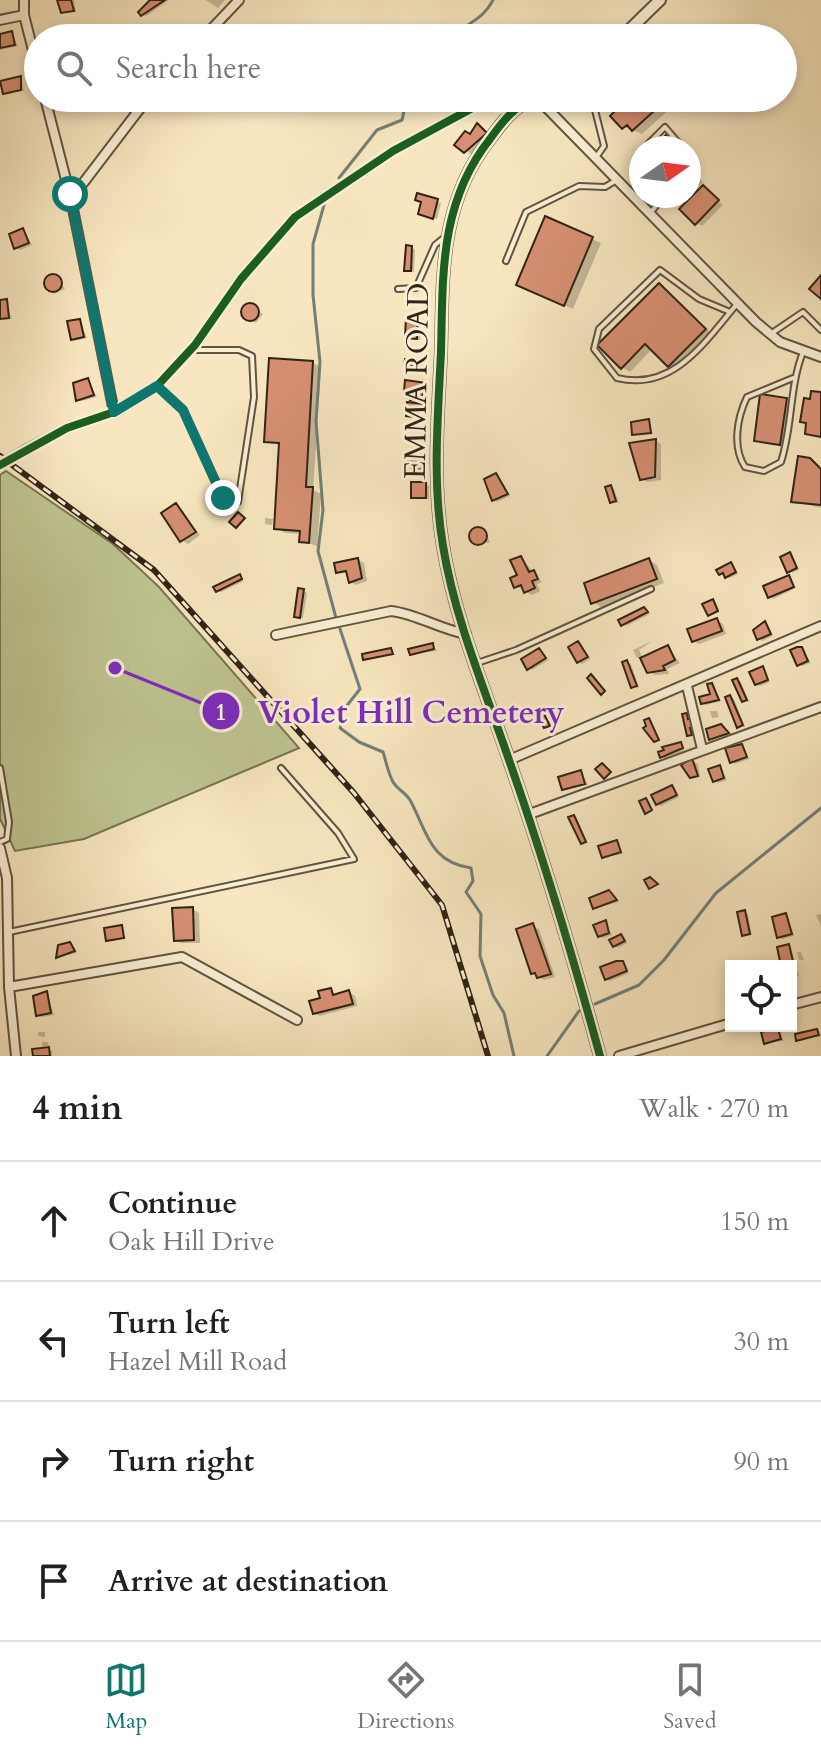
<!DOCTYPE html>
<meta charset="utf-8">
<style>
:root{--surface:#fff;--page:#f6f6f6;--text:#202124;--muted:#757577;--line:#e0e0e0;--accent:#0f766e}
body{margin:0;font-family:Cardo,serif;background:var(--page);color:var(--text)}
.controls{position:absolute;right:24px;bottom:24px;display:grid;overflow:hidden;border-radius:0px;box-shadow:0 4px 12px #0003}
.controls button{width:72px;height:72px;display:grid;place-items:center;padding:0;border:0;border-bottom:2px solid var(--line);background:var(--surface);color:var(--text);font:40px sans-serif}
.compass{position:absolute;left:629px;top:136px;width:72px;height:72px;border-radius:50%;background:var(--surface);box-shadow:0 4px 12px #0003;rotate:76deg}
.stop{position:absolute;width:24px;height:24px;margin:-18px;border:6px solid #0f766e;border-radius:50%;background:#fff}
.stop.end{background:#0f766e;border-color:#fff;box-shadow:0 2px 8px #0008}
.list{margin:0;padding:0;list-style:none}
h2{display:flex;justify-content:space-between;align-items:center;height:104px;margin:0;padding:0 32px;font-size:34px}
h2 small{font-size:26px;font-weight:400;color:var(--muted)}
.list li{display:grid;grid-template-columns:52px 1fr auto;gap:24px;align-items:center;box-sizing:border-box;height:120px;padding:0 32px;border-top:2px solid var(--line)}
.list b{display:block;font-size:30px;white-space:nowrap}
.list p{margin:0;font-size:26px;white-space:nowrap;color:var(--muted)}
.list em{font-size:26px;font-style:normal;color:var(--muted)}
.icon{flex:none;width:44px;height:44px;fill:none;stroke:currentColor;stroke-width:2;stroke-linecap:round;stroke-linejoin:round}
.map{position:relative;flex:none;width:821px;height:1056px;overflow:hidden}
.search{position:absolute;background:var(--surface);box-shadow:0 4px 12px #0003;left:24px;right:24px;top:24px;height:88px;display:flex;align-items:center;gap:20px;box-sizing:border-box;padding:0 28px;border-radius:44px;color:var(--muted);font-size:30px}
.sheet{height:584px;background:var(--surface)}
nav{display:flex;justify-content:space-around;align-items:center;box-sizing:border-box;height:112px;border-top:2px solid var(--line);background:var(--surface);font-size:22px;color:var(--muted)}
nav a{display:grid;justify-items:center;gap:4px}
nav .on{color:var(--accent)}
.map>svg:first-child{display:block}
.green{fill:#bec491;stroke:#787453;stroke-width:2}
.shadow{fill:#0003}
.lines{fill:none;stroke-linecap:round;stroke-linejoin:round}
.stream{stroke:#747f79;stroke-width:3}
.building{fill:#d78f73;stroke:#312315;stroke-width:2}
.service-casing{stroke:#625440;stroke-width:8}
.minor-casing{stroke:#625440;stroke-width:12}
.tertiary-casing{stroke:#625440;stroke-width:14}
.service{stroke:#faefd5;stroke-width:4}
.minor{stroke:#faefd5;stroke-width:8}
.tertiary{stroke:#faefd5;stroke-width:10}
.rail-casing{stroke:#312315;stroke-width:6}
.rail{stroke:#faefd5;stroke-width:3;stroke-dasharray:9;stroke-linecap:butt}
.minor-bridge-casing{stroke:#625440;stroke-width:12;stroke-linecap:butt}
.minor-bridge{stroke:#faefd5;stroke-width:8}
.cycleway-casing{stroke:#faefd5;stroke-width:13}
.cycleway{stroke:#1b5e20;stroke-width:8}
.route{stroke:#0f766e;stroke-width:10}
.labels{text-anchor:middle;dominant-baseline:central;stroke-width:6;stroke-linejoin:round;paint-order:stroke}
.street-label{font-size:30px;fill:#312315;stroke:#faefd5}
.leader{fill:none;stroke:#7b2cbf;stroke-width:3}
.callout-dot{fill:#7b2cbf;stroke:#faefd5;stroke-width:3}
.mark-label{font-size:24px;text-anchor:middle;font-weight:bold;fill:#fff}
.callout-label{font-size:32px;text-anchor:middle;font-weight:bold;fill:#7b2cbf;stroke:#faefd5;stroke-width:6;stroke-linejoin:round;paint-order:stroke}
</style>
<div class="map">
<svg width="821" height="1056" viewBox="0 0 821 1056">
<rect width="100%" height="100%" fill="#f7e6bf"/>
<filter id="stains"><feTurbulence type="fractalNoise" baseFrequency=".0025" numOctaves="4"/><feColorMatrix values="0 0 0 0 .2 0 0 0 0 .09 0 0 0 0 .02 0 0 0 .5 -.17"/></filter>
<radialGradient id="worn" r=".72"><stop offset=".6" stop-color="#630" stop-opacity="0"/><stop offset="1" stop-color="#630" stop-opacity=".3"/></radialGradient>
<path class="green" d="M6 471 113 544 159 587 299 748 84 839 15 851 0 819V475Z"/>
<path class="shadow" d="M60 0H74L76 12H63Z
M153 0H169L146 16 143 14Z
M206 0H225L218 8Z
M12 34 18 46 0 50V36Z
M21 78 24 91 4 93 2 83Z
M664 98 672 107 642 134 624 127 617 112 606 99Z
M478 126 492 135 471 154 457 145 471 137Z
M692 158 701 164 696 168 701 172 689 183Z
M700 179 703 182 700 185 723 205 702 226 697 223 702 188 695 183Z
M418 196 441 203 437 219 423 215Z
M546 219 601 243 573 309 526 289Z
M23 230 32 245 20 250 16 248Z
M412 248 415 250 414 272 406 270Z
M56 275 65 289 54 294 47 277Z
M660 285 713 335 677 371 652 349 630 372 622 367Z
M6 302 12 319H0V303Z
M246 305 263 314 256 323 243 314Z
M418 319 421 321 420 340 410 339 407 337Z
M80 321 87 338 77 340 73 338Z
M424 362 428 364 427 373 418 372 407 364Z
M313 363 321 367 313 490 321 494 317 546 301 541V534L285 533 276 528 281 446 266 440Z
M88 381 97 397 81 401 77 399Z
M406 382 426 385 429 393 423 395V401H416L413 393 406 391Z
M786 400 795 404 788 448 756 440Z
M424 406 427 408 426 419 408 415Z
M649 421 653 434H634Z
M656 441 661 444V480L647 482 641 478Z
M414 454 424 456 427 466 411 468Z
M809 460 821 468V508L793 501Z
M496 475 510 496 497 502 494 500Z
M425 484 429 486V499L413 497Z
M610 487 614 489 619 503 612 502Z
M176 505 200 535 188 544 182 540Z
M265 518 273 519 272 525 265 524Z
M482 527 485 529 490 543 475 542 471 533Z
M789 554 799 570 792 573 789 571Z
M521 558 542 582 537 584 540 591 532 595 516 586Z
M358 560 364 563 367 581 356 585 351 582 349 574 338 571Z
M649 560 657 565 664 583 601 607 593 602Z
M730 564 738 574 730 578 721 574Z
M240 577 244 581 221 592 217 590Z
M788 577 796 588 773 599 769 597Z
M303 591 307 593 303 618H300Z
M644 609 650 614 626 626 623 624Z
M717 620 723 624 726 634 699 644 693 641Z
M765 624 773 636 762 641 759 638Z
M652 641 639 650 643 659 668 647 680 663 667 669 669 674 655 675 649 672 642 657 637 658 633 650Z
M578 643 590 659 582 664 579 662Z
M433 645 437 651 411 654Z
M802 649 811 663 802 666 799 664Z
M391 650 395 655 365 658Z
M539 650 548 660 532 670 529 668Z
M627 662 631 664 639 688 633 687Z
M763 669 770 682 760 686 756 684Z
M737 680 741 682 749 702 743 701Z
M712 685 721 701 706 705 702 703 712 696Z
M730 697 734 699 745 727 739 726Z
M710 711H717L719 717 712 718Z
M721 726 731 735 711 738Z
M680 744 685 750 665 759 662 757Z
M742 746 749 759 735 764 732 762Z
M694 762 698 764 700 777 689 776 686 765Z
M720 767 727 780 718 783 715 781Z
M581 772 588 785 564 789Z
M672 787 679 797 661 806 657 804Z
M574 817 577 819 588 843H582Z
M616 842 623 854 603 857Z
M609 892 619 902 595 908Z
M193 909 199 913 200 943H181L176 940Z
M745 913 748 915 752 935 744 934Z
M821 914V926L816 915Z
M786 915 794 936 782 939 779 937Z
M606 922 612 935 603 938 599 936Z
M533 926 539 929 555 977 544 980 533 972Z
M121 927 126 939H108Z
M621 936 627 943 618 948 615 946Z
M69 944 77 953 58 957Z
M788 946 799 975 791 977V966H784Z
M797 952H801L804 960H799Z
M622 963 629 973 610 981 606 979Z
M330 990 337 995 349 992 355 996 357 1006 320 1016 314 1013Z
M47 993 54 1015 42 1017 38 1015Z
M778 1030 784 1041 765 1042Z
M817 1031 821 1036 798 1039Z
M38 1032H45V1037L38 1036Z
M42 1042H48L49 1046H43L52 1051V1056H37L48 1049 42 1046Z"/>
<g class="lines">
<path class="stream" d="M456 38C464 22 482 22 493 0
M339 178 377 130 402 120 404 111 392 108 401 98
M324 205 313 244V295L320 362 316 421 323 510 318 551 336 618
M340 629 360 689 345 708 340 728 359 742 383 752C386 761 388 773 393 782 397 789 406 793 410 800 427 831 429 862 471 868L473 881 466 892 481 914 480 956 493 995 504 1013 514 1056
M595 1004 639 985 664 960 716 893 821 808
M547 1056 579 1011"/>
</g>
<path class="building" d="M57 0H71L74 11 61 13Z
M150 0H165L141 16 138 12Z
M12 31 15 45 0 48V34Z
M21 76V90L3 94 0 81Z
M662 98 665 101 632 131 627 125 622 129 610 116 614 112 603 99Z
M477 123 487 133 464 153 454 145 465 131 470 134Z
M666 135 678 148H653Z
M703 185 719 200 695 225 679 209Z
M417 193 438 199 433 219 418 214 421 202 415 200Z
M545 216 593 237 564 306 516 285Z
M23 228 29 243 14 249 9 234Z
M406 245 412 246 411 271H404Z
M44 283a9 9 0 1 1 18 0a9 9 0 1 1-18 0Z
M821 275V299L809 289Z
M659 283 706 329 668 367 645 344 621 369 597 345Z
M7 299 9 318 0 319V300Z
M241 312a9 9 0 1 1 18 0a9 9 0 1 1-18 0Z
M406 316 418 317 417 339 405 338Z
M80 319 84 337 71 340 67 321Z
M269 358 313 361 306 487H313L309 543 299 542 300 531 274 529 279 443 264 442Z
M405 359 425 360 424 372 412 371V366L404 365Z
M88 378 94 395 76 401 73 383Z
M405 380 427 383 420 401 410 400 411 393 404 392Z
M811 391 821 392V437L805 434 806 423 800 422 804 398 810 399Z
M760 394 787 398 780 445 754 441Z
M407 402 425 404 423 418 406 416Z
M649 419 651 433 632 435 631 422Z
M656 439 655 477 640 480 629 443Z
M408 461a9 9 0 1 1 18 0a9 9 0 1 1-18 0Z
M798 456 810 458 821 469V505L791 502Z
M496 473 508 494 492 501 484 479Z
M411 482H426V498H411Z
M611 485 616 501 610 503 605 487Z
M176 503 196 532 180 542 161 513Z
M238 512 245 518 236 528 229 522Z
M469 536a9 9 0 1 1 18 0a9 9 0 1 1-18 0Z
M790 552 797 568 787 573 780 557Z
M521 556 529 572 534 570 538 579 532 581 535 588 524 593 521 585 514 588 510 578 517 575 510 560Z
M358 558 362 578 349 583 346 571 336 573 334 563Z
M649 558 657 579 591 604 584 583Z
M731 562 736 572 725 578 723 573 719 575 716 570Z
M240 574 242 579 216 592 213 587Z
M789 575 794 587 768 598 763 586Z
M298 588 304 589 300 618 294 617Z
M713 599 718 611 708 616 702 604Z
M644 607 648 612 621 626 618 620Z
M717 618 722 631 692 642 687 629Z
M765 621 771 634 757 640 753 630Z
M578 641 588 657 577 663 568 647Z
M433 643 434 649 410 655 408 649Z
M668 645 675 660 663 666 665 670 647 673 640 658Z
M797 647H802L808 661 797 666 790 650Z
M391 648 393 654 363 660 362 654Z
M539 648 546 658 527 670 521 659Z
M627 660 637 686 631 688 622 662Z
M763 666 768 680 755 685 749 672Z
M591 674 605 691 601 695 587 678Z
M737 678 747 700 742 702 732 680Z
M712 683 719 700 701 704 699 697 710 694 707 684Z
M730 695 743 725 737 728 725 697Z
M541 708 550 726 544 728 535 710Z
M687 713 688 719 694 718 695 727 690 728 692 735 687 736 682 714Z
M649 718 659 740 654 742 643 728 646 726 644 720Z
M721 724 729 733 709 740 706 729Z
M681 742 683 748 660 758 658 752 664 750 662 747Z
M742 744 747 757 730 763 725 748Z
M692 758 698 776 690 778 681 765Z
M602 763 611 772 604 779 595 769Z
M720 765 724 778 713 782 708 769Z
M581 770 585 784 562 790 558 777Z
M672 785 677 795 656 805 651 795Z
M646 798 652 810 645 814 639 801Z
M574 815 586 842 581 844 568 817Z
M617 840 621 852 602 858 598 846Z
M650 877 658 884 649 889 644 880Z
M609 890 617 900 593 909 589 898Z
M193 907 194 940 174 941 172 908Z
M745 910 750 934 742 936 737 912Z
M786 913 792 934 777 938 772 917Z
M606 920 609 933 598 937 593 925Z
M533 923 551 974 537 978 535 973 531 974 516 929Z
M122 925 124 938 106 941 104 928Z
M621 934 625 941 613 947 609 940Z
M70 942 75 951 56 958 58 945Z
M789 944 796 974 791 975V966H781L777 947Z
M616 961H623L627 971 605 980 600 967Z
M331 988 333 995 349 990 353 1004 313 1014 309 1001 320 998 318 991Z
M47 991 51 1013 36 1016 33 996Z
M778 1028 781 1039 764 1044 761 1032Z
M817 1029 819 1035 796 1041 795 1034Z
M49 1047 50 1056H33L32 1049Z"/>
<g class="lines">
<g class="service-casing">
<path id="service" d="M592 98 604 146 597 156
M644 148 665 127 683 148
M641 153V160
M651 212 662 199 660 196
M506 261 526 212 579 186 605 187 615 181
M398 289 416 288 435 245 446 236
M730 312 699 299 660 270 599 329 594 349 617 378C673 392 705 342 737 304
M772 333 803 312 821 330
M793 378 747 397C737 418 732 447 745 467L764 471 781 462C793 425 789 388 803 352
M157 386 183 410 223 498 227 503 238 502 254 397 252 356 239 350H193
M477 663 516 650 651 589
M0 768 9 822 7 839 0 842
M9 932 354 859 338 833 281 768"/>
</g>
<g class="minor-casing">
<path id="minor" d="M24 0V15L38 70
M0 20 24 15
M203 38 239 0
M45 98 71 199 114 412
M537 98 756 322 780 342 821 357
M71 199 148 98
M29 448 67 428 114 412 157 386 195 345 241 279 295 217 393 151 478 105 514 108
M276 635 391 611C417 614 439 629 466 634
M687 686 702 749
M509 760 821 626
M527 815 821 707
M0 848 7 878 9 987 16 1056
M9 987 182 957 297 1020
M791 1005 821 997
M619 1056 731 1023"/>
</g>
<g class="tertiary-casing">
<path id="tertiary" d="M621 38 660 0
M533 98C513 108 503 121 490 139 439 203 443 276 441 352 438 416 432 482 443 546 455 620 485 690 509 760 543 857 573 957 600 1056"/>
</g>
<use href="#service" class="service"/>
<use href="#minor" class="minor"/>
<use href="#tertiary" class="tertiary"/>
<g class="rail-casing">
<path id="rail" d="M0 456 154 570 354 793 442 905 488 1056"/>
</g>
<use href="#rail" class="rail"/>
<g class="minor-bridge-casing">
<path id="minor-bridge" d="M0 465 29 448"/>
</g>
<use href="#minor-bridge" class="minor-bridge"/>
<g class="cycleway-casing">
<path id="cycleway" d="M533 98C513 108 503 121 490 139 439 203 443 276 441 352 438 416 432 482 443 546 455 620 485 690 509 760 543 857 573 957 600 1056
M0 465 67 428 114 412 157 386 195 345 241 279 295 217 393 151 478 105 514 108"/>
</g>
<use href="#cycleway" class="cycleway"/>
</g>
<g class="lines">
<path class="route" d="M70 194 114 412 157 386 183 410 223 498"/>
</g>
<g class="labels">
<g class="street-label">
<text transform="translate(417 381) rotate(-89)">EMMA ROAD</text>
</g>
</g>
<path class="leader" d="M115 668L221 711"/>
<g class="callout-dot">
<circle cx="115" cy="668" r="8"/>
<circle cx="221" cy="711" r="20"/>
</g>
<g class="mark-label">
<text x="221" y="720">1</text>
</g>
<g class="callout-label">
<text x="411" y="723">Violet Hill Cemetery</text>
</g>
<rect width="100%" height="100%" filter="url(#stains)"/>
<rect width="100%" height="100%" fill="url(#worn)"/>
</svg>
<div class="controls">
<button><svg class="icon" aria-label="locate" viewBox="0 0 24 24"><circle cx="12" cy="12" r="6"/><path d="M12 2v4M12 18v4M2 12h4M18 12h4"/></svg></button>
</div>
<svg class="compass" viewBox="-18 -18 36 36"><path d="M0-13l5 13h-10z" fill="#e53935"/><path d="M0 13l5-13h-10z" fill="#757577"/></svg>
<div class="stop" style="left:70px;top:194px"></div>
<div class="stop end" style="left:223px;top:498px"></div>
<div class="search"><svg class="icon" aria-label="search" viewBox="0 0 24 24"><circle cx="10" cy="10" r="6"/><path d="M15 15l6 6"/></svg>Search here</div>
</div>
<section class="sheet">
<h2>4 min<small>Walk · 270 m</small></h2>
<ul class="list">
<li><svg class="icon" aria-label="ahead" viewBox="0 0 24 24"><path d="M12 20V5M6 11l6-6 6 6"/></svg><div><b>Continue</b><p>Oak Hill Drive</p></div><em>150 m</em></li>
<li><svg class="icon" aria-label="left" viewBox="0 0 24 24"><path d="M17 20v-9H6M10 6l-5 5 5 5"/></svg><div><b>Turn left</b><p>Hazel Mill Road</p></div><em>30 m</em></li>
<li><svg class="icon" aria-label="right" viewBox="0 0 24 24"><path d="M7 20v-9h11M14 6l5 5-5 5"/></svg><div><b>Turn right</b></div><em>90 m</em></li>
<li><svg class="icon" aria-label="arrive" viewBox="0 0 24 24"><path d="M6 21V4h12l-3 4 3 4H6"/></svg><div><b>Arrive at destination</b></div></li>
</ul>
</section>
<nav>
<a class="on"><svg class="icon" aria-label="map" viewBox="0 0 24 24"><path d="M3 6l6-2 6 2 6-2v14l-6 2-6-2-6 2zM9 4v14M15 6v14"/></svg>Map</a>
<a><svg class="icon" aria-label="directions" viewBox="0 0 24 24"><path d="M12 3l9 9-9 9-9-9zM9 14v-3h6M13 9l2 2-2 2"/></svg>Directions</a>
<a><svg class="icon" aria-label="saved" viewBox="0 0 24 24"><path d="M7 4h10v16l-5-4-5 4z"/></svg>Saved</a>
</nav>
